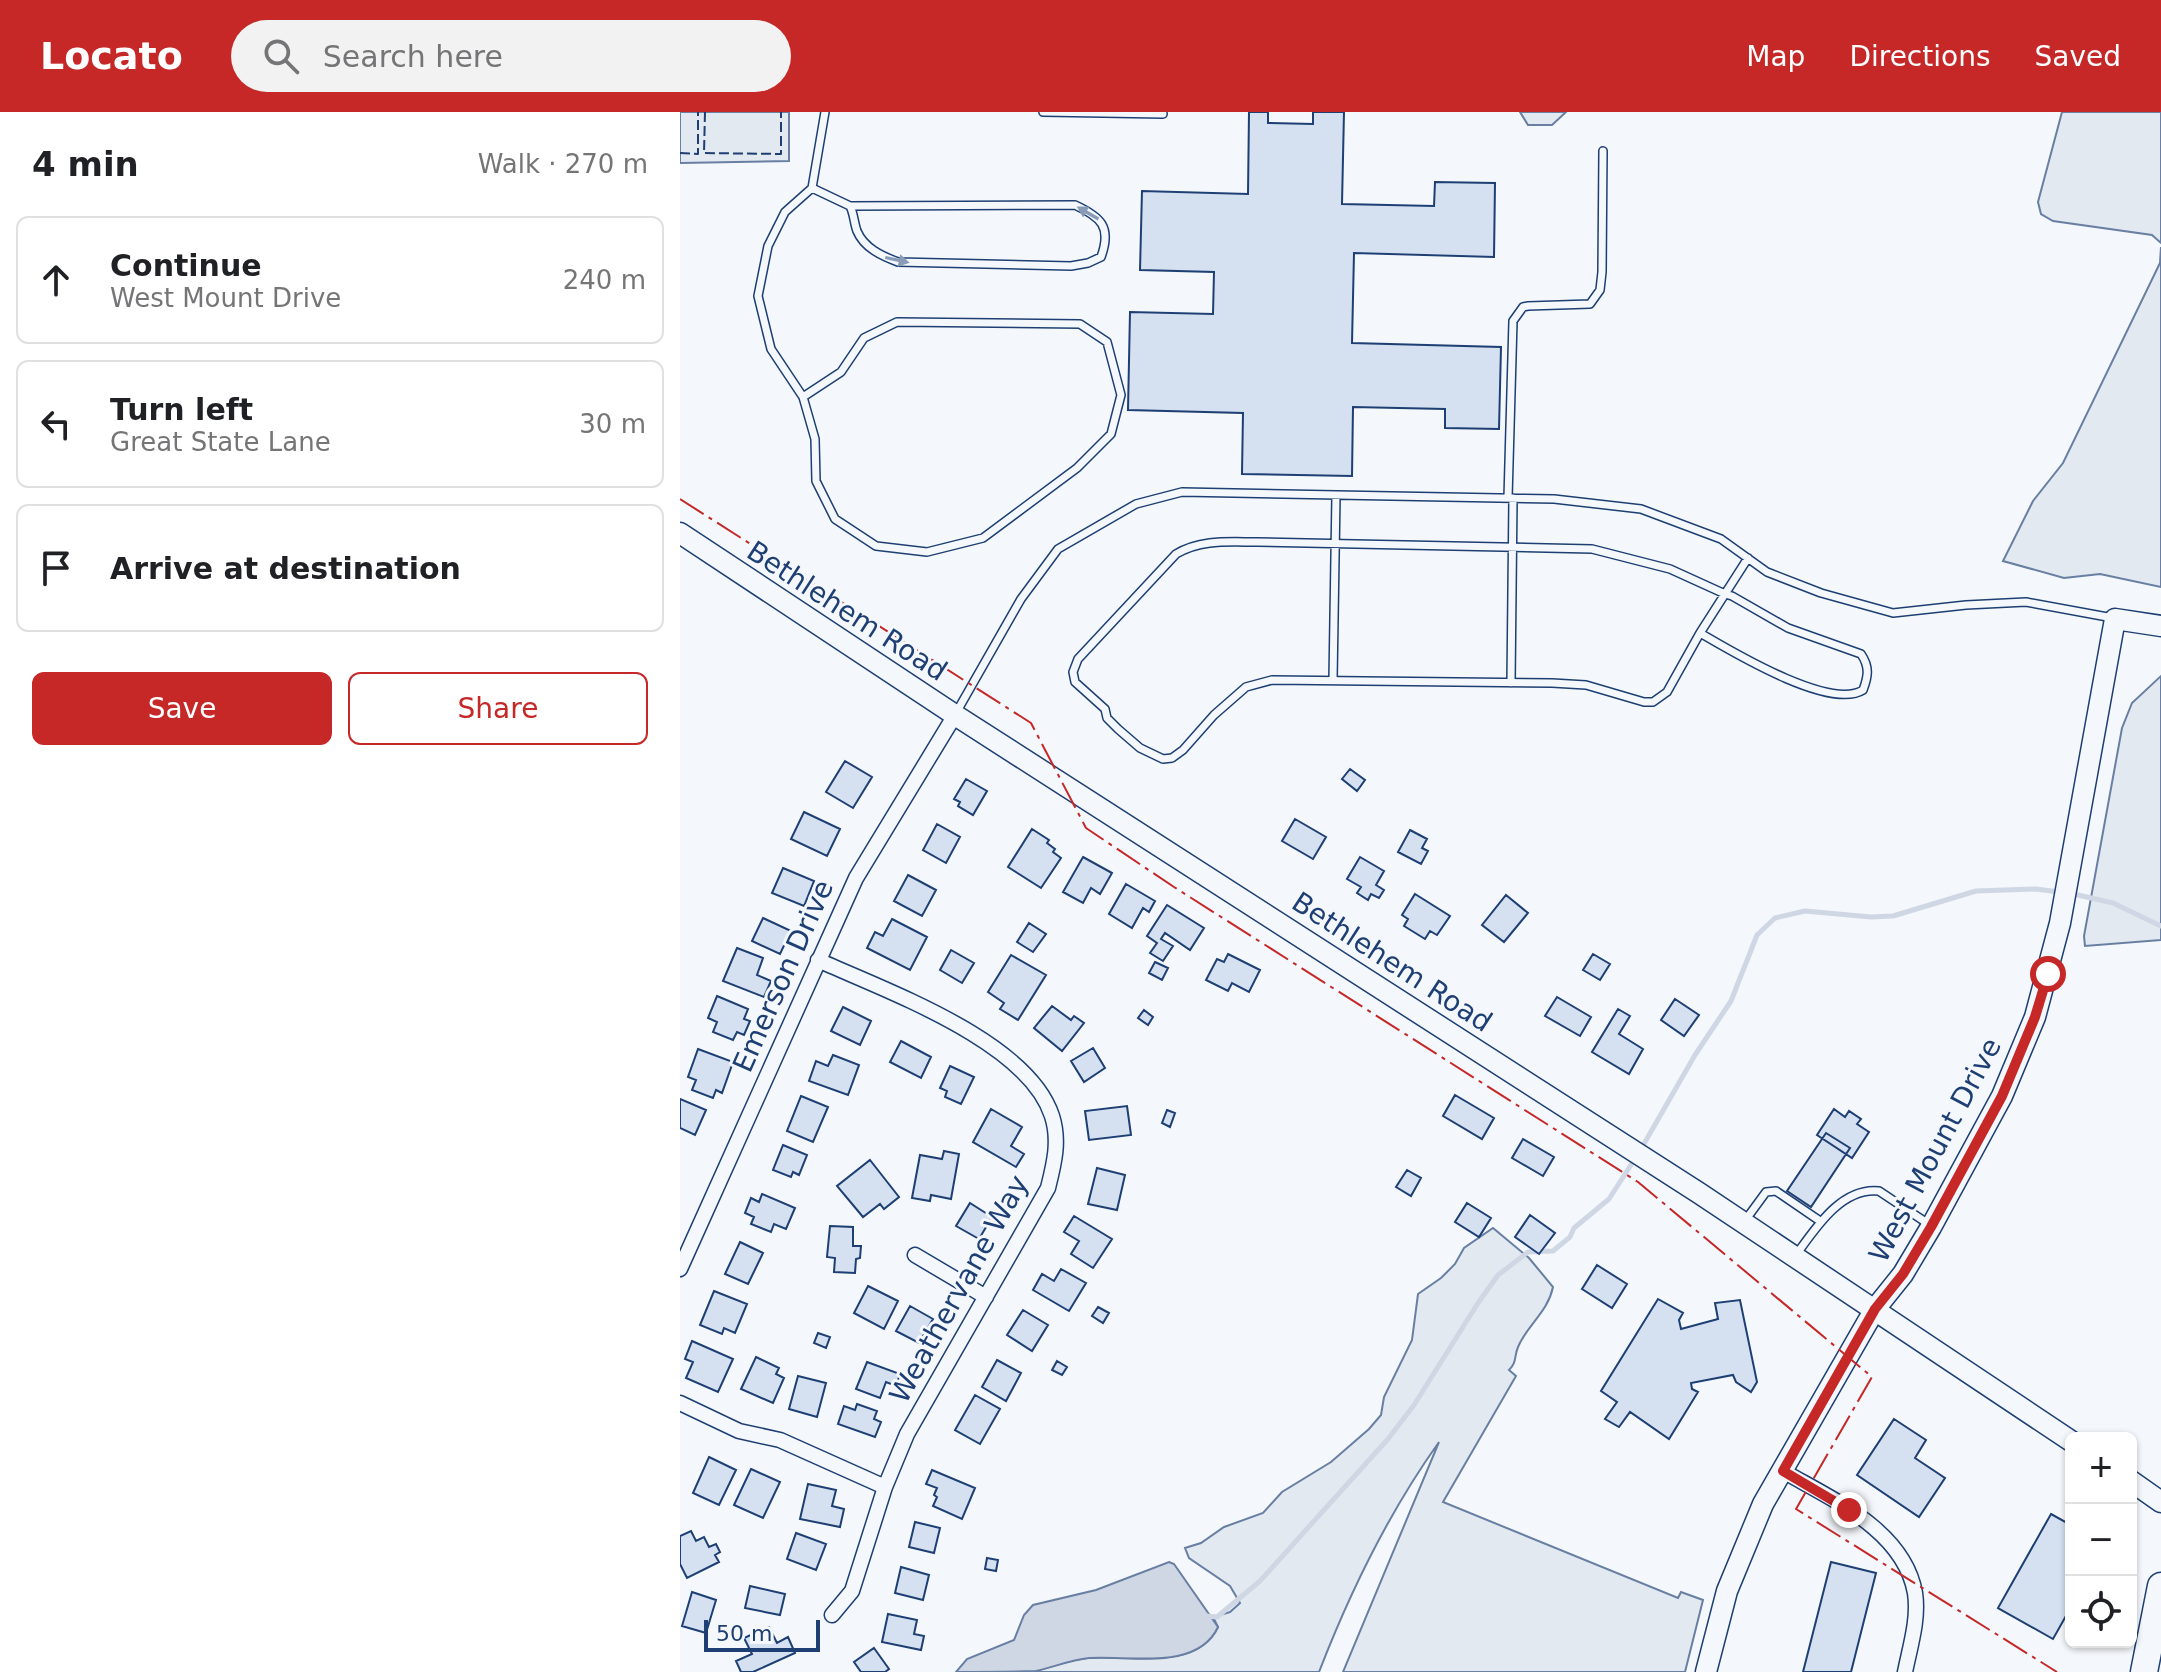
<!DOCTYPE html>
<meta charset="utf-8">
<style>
:root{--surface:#fff;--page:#f2f2f2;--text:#202124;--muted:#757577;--line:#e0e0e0;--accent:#c62828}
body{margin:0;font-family:"DejaVu Sans",sans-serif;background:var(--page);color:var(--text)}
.controls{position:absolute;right:24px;bottom:24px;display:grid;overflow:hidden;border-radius:12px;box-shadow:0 2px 6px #0004}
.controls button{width:72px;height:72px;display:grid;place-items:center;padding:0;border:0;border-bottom:2px solid var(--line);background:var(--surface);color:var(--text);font:40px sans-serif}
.scale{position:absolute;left:24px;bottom:20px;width:116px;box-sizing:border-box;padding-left:8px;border:4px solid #1d3f73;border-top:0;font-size:22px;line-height:28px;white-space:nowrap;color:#1d3f73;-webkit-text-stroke:6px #f4f7fb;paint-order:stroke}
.stop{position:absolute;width:24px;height:24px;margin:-18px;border:6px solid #c62828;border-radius:50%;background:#fff}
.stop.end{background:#c62828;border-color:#fff;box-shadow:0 2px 8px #0008}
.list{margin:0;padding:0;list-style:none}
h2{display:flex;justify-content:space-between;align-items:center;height:104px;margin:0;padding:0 32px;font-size:34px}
h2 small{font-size:26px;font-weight:400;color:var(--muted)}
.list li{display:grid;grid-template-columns:52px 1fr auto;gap:24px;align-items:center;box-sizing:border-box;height:128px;margin:0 16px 16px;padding:0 16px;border:2px solid var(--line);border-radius:12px}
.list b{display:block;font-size:30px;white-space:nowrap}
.list p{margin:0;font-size:26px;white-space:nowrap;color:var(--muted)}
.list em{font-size:26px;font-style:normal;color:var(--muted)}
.actions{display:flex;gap:16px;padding:24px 32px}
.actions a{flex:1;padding:18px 0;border:2px solid var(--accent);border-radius:12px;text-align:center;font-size:28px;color:var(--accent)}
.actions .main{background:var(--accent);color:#fff}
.icon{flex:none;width:44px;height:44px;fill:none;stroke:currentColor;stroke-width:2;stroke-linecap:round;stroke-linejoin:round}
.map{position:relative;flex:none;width:1481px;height:1560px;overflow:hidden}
header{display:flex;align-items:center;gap:48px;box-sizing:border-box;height:112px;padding:0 40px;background:var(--accent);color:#fff}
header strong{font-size:38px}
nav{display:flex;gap:44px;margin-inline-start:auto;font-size:28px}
.search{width:560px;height:72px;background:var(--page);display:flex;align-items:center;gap:20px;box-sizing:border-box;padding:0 28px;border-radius:44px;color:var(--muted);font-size:30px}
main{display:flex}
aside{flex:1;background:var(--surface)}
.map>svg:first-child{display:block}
.green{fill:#e3e9f0;stroke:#687fa3;stroke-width:2}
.water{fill:#cfd7e4;stroke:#687fa3;stroke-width:2}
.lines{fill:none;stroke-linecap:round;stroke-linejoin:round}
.stream{stroke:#cfd7e4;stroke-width:5}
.building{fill:#d5e0f0;stroke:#1d3f73;stroke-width:2}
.lane-casing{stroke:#1d3f73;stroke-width:10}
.street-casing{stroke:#1d3f73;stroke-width:17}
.secondary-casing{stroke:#1d3f73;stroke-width:23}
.highway-casing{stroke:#1d3f73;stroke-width:29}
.lane{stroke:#f4f7fb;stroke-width:7}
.street{stroke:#f4f7fb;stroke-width:14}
.secondary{stroke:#f4f7fb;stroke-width:20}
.highway{stroke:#f4f7fb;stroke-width:26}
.fence{stroke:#1d3f73;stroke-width:2;stroke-dasharray:10 4;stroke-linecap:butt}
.power{stroke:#c62828;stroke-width:2;stroke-dasharray:28 6 4 6;stroke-linecap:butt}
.oneway{fill:#889bb7}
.route{stroke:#c62828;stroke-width:10}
.labels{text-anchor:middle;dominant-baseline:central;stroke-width:6;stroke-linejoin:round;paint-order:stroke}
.street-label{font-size:28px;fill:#1d3f73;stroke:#f4f7fb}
</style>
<header>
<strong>Locato</strong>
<div class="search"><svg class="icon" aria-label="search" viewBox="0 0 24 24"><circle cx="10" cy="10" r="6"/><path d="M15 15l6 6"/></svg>Search here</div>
<nav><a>Map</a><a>Directions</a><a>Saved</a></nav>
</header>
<main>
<aside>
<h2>4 min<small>Walk · 270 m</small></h2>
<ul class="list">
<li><svg class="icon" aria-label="ahead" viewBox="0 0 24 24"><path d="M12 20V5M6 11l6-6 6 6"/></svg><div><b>Continue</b><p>West Mount Drive</p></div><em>240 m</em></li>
<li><svg class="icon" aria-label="left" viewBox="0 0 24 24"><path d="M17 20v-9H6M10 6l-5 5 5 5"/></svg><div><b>Turn left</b><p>Great State Lane</p></div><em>30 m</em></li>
<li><svg class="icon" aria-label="arrive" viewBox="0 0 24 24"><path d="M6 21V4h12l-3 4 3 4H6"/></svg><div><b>Arrive at destination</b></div></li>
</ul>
<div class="actions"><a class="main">Save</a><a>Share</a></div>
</aside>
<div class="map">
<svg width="1481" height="1560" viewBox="0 0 1481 1560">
<rect width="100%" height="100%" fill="#f4f7fb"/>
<path class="green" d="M0 0H109V49L0 51Z
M840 0H886L872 13H848Z
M1382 0H1481V131L1472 123 1373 109 1361 102 1358 90Z
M1481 135V475L1420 462 1384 466 1323 449 1353 389 1383 351 1480 151Z
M1481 564V828L1405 834 1404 824 1442 616 1452 591Z
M813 1116 849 1146 873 1175C868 1200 847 1213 838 1235 834 1245 837 1250 829 1258L836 1264 763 1390 998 1486 1001 1480 1023 1488 1005 1560H663L759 1330C709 1400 670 1480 639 1560H352C370 1555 388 1548 407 1546 446 1542 517 1560 538 1515L533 1505 550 1500 560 1491 550 1474 509 1446 505 1436 521 1431 544 1415 583 1401 602 1380 651 1350 689 1317 701 1303 704 1285 732 1228 738 1182 761 1166 775 1152 784 1136Z"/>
<path class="water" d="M489 1450 494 1452 538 1515C517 1560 448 1543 409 1546 390 1548 374 1555 356 1559 331 1560 301 1560 276 1560L287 1547 334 1528 344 1503 353 1493 416 1478Z"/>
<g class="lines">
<path class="stream" d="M1389 781 1433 791 1481 814
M961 1037 1015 943 1051 889 1077 823 1095 806 1125 799 1191 805 1213 804 1296 779 1356 777 1379 780
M526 1504 537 1505 580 1469 708 1327 734 1293 798 1191 818 1163 848 1140 873 1139 890 1125 894 1116 929 1087 956 1045"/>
</g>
<path class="building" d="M569 0H588V11L633 12V0H664L662 92 754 94 755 70 815 71 814 145 674 141 672 231 821 235 819 317 765 316V297L673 295 672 364 562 362 563 301 448 298 450 200 533 202 534 160 460 158 462 79 568 82Z
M165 649 192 665 173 696 146 680Z
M670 657 685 668 677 679 662 667Z
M286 667 307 679 293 703 278 694 280 690 274 687Z
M124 700 160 717 147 744 111 727Z
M615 707 646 725 633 747 602 729Z
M257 712 280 725 266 751 243 738Z
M352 717 369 728 367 731 375 737 373 740 381 746 361 776 328 755Z
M730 718 747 727 742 736 748 739 741 752 718 740Z
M403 745 432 761 420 782 411 776 403 791 383 780Z
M680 745 704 759 696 773 704 778 699 786 691 782 688 788 677 781 681 775 667 767Z
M103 756 134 769 124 794 92 781Z
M228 763 256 778 242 804 214 789Z
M446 772 475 789 469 800 463 796 452 816 429 802Z
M735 782 770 804 757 823 750 819 745 827 724 814 728 807 722 803Z
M826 783 848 801 824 830 802 813Z
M487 793 524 816 510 838 485 821 481 827 493 834 483 849 470 841 477 831 467 824Z
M83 806 111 819 100 842 72 829Z
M212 807 247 825 230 858 187 836 195 820 203 824Z
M349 811 366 822 353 840 337 830Z
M57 836 83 846 77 863 91 869 84 885 43 869Z
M271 838 294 851 282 871 260 858Z
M548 842 580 858 569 880 552 871 548 879 526 868 537 847 544 850Z
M913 842 930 852 920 868 903 858Z
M331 843 366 863 338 908 320 897 324 891 308 880Z
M475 850 488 856 482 868 469 861Z
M37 884 68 897 64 907 70 909 64 923 57 920 53 928 33 920 37 910 28 906Z
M877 885 911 905 900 924 865 904Z
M995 887 1019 903 1004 924 981 908Z
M372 894 391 908 394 904 404 911 382 939 354 916Z
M163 895 191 909 180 933 151 919Z
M938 897 950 904 939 922 963 937 949 962 912 940Z
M464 898 473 905 468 913 458 906Z
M221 929 251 945 241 966 210 950Z
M413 936 425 956 404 970 391 949Z
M18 937 53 950 42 981 36 978 33 986 12 978 16 968 8 965Z
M153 943 179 953 168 983 129 969 136 949 148 954Z
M270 954 294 965 281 992 265 985 267 979 260 976Z
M775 983 814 1006 802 1027 763 1004Z
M121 984 148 995 133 1030 107 1019Z
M0 987 26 998 15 1023 0 1016Z
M447 994 451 1023 409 1028 405 999Z
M311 997 342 1015 331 1034 344 1042 336 1055 293 1030Z
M1154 997 1165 1005 1169 999 1181 1007 1177 1012 1189 1020 1172 1046 1137 1023Z
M487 998 495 1001 490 1015 482 1011Z
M1146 1021 1170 1036 1131 1095 1107 1079Z
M843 1027 874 1045 863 1064 832 1046Z
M103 1033 127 1043 119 1063 113 1060 111 1065 93 1058Z
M264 1039 279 1042 271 1087 251 1083 250 1089 232 1086 240 1043 262 1047Z
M190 1048 219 1085 204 1097 200 1092 183 1105 157 1074Z
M417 1056 445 1063 437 1098 408 1092Z
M727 1058 741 1066 731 1084 716 1075Z
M82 1082 115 1096 106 1117 94 1112 91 1120 71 1112 74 1105 65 1101 71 1086 79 1090Z
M290 1091 312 1105 299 1127 276 1114Z
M787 1091 811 1106 799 1125 775 1110Z
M850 1103 875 1121 859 1142 835 1125Z
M394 1104 432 1127 413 1156 391 1142 399 1129 384 1120Z
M150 1114 173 1115V1134H181L180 1146 176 1147 175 1161 154 1160 155 1146 147 1145Z
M60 1130 83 1141 68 1172 45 1162Z
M917 1153 947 1172 932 1196 902 1177Z
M381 1157 406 1171 389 1199 353 1178 362 1162 374 1169Z
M188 1174 218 1189 204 1217 174 1201Z
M34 1179 67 1192 55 1221 44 1216 42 1222 20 1213Z
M978 1187 1003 1201 999 1208 1001 1217 1038 1207 1035 1191 1060 1188 1077 1270 1071 1280 1056 1270 1053 1263 1011 1271 1012 1277 1018 1280 989 1327 950 1300 939 1315 925 1307 937 1290 921 1279Z
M230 1194 253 1207 239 1231 216 1219Z
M418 1195 429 1201 423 1211 412 1204Z
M343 1198 368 1213 352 1239 327 1223Z
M138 1221 150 1225 146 1236 134 1231Z
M12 1229 53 1247 38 1280 6 1266 13 1250 5 1247Z
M76 1245 99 1256 96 1262 104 1266 93 1291 61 1277Z
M317 1248 341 1261 326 1289 302 1275Z
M377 1249 387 1255 382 1263 372 1258Z
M187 1250 220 1262 216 1274 206 1270 200 1286 176 1277Z
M118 1264 146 1271 137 1305 109 1297Z
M295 1283 320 1297 300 1332 275 1318Z
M177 1292 197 1299 194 1307 201 1310 195 1325 158 1312 164 1294 175 1298Z
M1214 1307 1246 1328 1235 1346 1265 1366 1239 1405 1177 1363Z
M29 1345 56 1358 39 1393 13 1381Z
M71 1357 100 1370 83 1406 54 1393Z
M252 1358 295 1376 282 1407 253 1394 257 1385 254 1383 257 1376 246 1372Z
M128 1372 156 1378 152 1394 164 1397 160 1415 120 1407Z
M1371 1402 1391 1413V1495L1373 1527 1318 1496Z
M235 1410 260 1416 254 1441 229 1435Z
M11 1419 16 1429 24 1425 29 1435 36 1432 40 1440 35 1443 39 1450 7 1466 0 1452V1424Z
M116 1421 146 1432 136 1458 107 1447Z
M307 1446 318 1448 316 1459 305 1457Z
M1151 1450 1196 1461 1171 1560H1123Z
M221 1455 249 1463 243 1488 215 1481Z
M70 1474 105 1482 100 1503 65 1496Z
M12 1480 36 1488 26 1521 2 1514Z
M208 1502 237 1508 234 1522 244 1524 241 1538 202 1530Z
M89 1515 97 1531 108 1525 115 1541 73 1560H61L56 1549 72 1542 64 1526Z
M194 1536 209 1557 205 1560H181L174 1550Z"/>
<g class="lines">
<g class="lane-casing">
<path id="lane" d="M363 0 483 2
M132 76 170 94 395 93C421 105 432 115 421 145L408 151 391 154 218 150C202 144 184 136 177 119 174 111 174 102 170 94
M123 285 161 260 184 226 217 210 400 212 427 230 441 283 431 322 397 356 303 426 247 440 196 434 155 407 136 369 135 327 123 285 91 237 78 184 88 134 105 100 132 76 145 0
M828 386 833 209 843 195 848 194 910 192 920 178 922 160 923 39
M1020 521C1051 539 1150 599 1183 578 1188 565 1190 555 1181 542L1108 516 1052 484 1045 482 990 457 912 437 577 430C549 430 521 427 496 442L398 547 393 560 395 570 425 597 427 606 438 617 460 636 483 647 492 646 503 638 534 603 566 575 592 568 872 571 906 573 964 590H973L987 580 1020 521 1068 446
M653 568 656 383
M831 571 833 386
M276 601 341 487 378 437 456 392 502 380 874 387 961 397 1041 427 1087 460 1141 481 1213 501 1286 493 1346 490 1433 506
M1064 1110 1086 1080 1096 1079 1140 1109
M1116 1143C1135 1117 1161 1075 1199 1079L1250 1113"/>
</g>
<g class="street-casing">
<path id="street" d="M138 848C206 879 348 929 372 1004 380 1029 374 1052 368 1076L227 1322 205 1375 172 1479 152 1503
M235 1143 306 1185
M0 1157 176 766 275 603
M0 1291 59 1319 100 1328 205 1375
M1103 1359C1151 1387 1224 1418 1235 1481 1239 1507 1230 1535 1225 1560"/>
</g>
<g class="secondary-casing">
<path id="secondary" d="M0 421 275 603 1019 1081 1391 1329
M1451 1369 1481 1390
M1026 1560 1047 1479 1083 1392 1195 1197 1223 1162 1251 1115 1322 984 1355 905 1380 811 1435 507 1481 514"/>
</g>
<g class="highway-casing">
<path id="highway" d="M1464 1560 1481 1474"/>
</g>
<use href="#lane" class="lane"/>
<use href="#street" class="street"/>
<use href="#secondary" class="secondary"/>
<use href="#highway" class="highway"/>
<path class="fence" d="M25 0 24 41 101 42V0
M0 41 18 42V0"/>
<path class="power" d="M0 387 351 611 406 716 494 775 958 1070 1192 1265 1116 1397 1377 1560"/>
</g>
<defs><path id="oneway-solid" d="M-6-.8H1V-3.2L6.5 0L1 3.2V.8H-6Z" transform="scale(2)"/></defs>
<g class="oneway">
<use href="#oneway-solid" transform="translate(408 101) rotate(-150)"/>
<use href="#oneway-solid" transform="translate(217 148) rotate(12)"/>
</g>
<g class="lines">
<path class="route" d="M1169 1398 1103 1359 1195 1197 1223 1162 1251 1115 1322 984 1355 905 1368 862"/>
</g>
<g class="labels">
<g class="street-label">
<text transform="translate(167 499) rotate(33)">Bethlehem Road</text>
<text transform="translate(712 850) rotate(33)">Bethlehem Road</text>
<text transform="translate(103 864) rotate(-66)">Emerson Drive</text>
<text transform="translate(1255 1038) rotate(-62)">West Mount Drive</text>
<text transform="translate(279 1177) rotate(-61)">Weathervane Way</text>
</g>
</g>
</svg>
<div class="controls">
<button>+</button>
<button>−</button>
<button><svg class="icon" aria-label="locate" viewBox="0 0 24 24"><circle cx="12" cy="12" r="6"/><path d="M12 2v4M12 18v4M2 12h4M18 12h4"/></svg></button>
</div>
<div class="scale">50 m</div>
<div class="stop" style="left:1368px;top:862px"></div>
<div class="stop end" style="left:1169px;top:1398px"></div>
</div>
</main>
